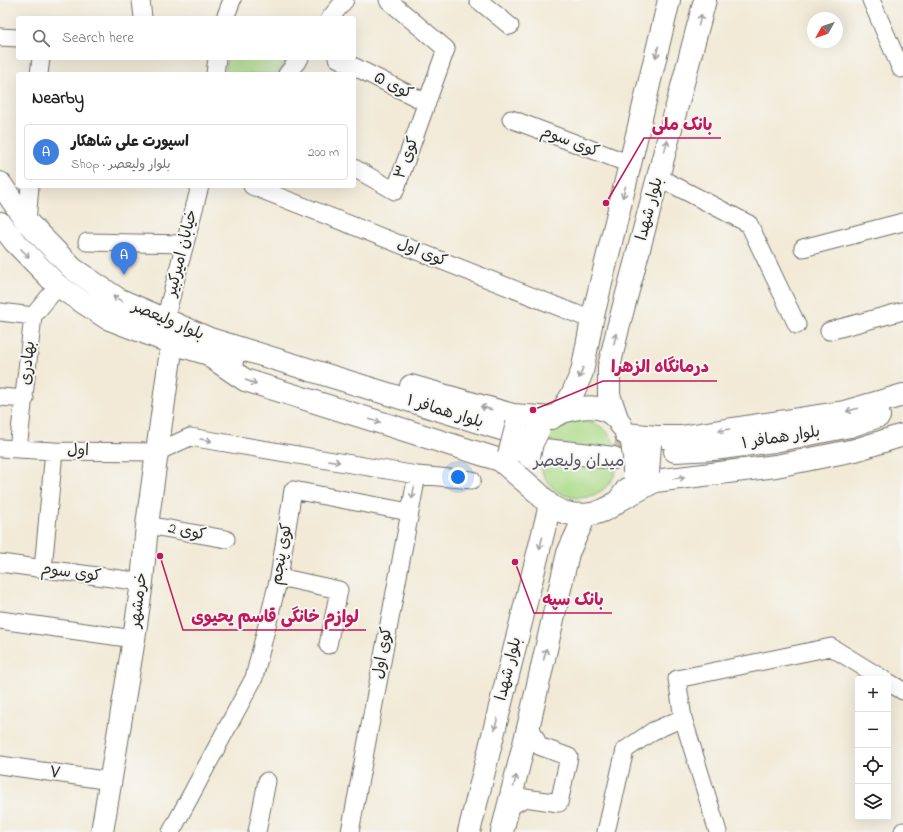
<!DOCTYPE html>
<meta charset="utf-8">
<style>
:root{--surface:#fff;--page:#f2f2f2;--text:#222;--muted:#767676;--line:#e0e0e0;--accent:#c8321e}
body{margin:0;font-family:"Indie Flower","Playpen Sans Arabic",sans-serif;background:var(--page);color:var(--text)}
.controls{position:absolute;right:12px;bottom:12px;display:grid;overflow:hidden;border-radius:4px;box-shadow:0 4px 16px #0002}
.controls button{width:36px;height:36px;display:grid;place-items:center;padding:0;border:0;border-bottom:1px solid var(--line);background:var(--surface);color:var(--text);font:20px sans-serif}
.compass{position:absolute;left:807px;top:12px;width:36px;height:36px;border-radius:50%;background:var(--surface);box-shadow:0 4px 16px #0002;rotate:230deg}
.you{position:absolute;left:458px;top:477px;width:14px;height:14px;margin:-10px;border:3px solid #fff;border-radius:50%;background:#1a73e8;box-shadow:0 0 0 6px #1a73e833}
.badge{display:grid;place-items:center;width:26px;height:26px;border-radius:50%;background:var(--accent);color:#fff;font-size:13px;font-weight:700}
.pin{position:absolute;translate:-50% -33px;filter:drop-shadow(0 1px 2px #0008)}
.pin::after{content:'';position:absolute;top:21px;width:14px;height:12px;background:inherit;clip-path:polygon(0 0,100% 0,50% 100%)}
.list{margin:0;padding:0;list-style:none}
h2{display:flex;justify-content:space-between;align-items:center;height:52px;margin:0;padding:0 16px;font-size:17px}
h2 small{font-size:13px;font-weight:400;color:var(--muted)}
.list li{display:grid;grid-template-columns:26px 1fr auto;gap:12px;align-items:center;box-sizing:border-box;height:56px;margin:0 8px 8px;padding:0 8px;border:1px solid var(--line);border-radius:4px}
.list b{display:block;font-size:15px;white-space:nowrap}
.list p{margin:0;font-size:13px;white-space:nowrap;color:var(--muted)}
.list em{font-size:13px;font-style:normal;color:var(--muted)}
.icon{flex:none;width:22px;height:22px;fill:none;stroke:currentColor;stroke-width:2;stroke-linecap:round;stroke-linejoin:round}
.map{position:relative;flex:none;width:903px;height:832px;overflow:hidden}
.search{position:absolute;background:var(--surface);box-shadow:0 4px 16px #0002;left:16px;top:16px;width:340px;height:44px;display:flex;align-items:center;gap:10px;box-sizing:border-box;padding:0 14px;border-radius:4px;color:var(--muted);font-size:15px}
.panel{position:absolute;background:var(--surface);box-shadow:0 4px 16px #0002;left:16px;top:72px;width:340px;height:116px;border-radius:4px}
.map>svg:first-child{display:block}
.green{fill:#acdb88;stroke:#6c835a}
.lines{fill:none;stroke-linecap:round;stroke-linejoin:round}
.major-tunnel{stroke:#cac4b5;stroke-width:22;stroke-dasharray:22 11;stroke-linecap:butt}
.minor-casing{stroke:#716e67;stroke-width:19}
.major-casing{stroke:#716e67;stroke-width:24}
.minor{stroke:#fff;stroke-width:17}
.major{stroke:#fff;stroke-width:22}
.major-bridge-casing{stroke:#716e67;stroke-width:24;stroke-linecap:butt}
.major-bridge{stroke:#fff;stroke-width:22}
.oneway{stroke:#a0a0a0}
.labels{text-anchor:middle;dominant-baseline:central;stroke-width:4;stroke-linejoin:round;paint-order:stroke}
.street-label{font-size:16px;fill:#2b2b2b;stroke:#f6f6f2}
.neighbourhood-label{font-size:17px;fill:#5a5669;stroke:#f6f6f2}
.leader{fill:none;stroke:#c2185b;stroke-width:1.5}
.callout-dot{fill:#c2185b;stroke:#f6f6f2;stroke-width:1.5}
.callout-label{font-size:17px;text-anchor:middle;font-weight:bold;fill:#c2185b;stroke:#f6f6f2;stroke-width:4;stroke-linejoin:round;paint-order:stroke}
</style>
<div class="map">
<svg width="903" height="832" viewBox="0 0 903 832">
<rect width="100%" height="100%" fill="#f6f6f2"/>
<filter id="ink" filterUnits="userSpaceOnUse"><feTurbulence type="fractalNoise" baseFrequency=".025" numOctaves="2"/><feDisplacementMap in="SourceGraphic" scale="8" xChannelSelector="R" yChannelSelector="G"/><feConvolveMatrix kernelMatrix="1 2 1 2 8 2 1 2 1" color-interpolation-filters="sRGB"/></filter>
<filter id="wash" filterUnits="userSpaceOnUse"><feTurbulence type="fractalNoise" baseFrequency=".012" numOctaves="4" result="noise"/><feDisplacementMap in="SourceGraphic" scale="16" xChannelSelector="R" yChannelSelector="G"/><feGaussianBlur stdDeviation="0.9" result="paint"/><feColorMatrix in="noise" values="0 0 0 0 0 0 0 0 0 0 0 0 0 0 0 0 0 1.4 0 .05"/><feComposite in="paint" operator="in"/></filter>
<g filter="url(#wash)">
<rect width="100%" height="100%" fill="#f2ead7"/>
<path class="green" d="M227 58H290L277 74H225Z
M540 459a39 39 0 1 1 78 0a39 39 0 1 1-78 0Z"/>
</g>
<g filter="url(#ink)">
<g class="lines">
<path class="major-tunnel" d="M614 445 651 451"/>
<g class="minor-casing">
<path id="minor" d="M141 0 143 18
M478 0 510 26
M871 0 901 69
M225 18 232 0
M330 18 345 0
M0 37 18 38
M337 58 427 103
M39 74 41 58
M215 74 217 58
M287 74 300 58
M511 119 630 164
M354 168 395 191 446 49 388 0
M658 177 749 224 797 325
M252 186 592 320
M27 222 30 186
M87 242 185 244
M803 248 903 222
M0 312 33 316
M165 320 200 186
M829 331 903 311
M0 397 25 399
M0 448 54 451 157 452 190 437 417 475 472 480
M18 449 33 316 58 286
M147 525 226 539
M0 563 142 582
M43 569 54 451
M279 577 339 590 328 645
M0 620 134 639
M888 682 903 691
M0 765 111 781
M508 808 525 798 559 803 569 757 539 746 529 724
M171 832 254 678 279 577 293 490 409 512
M257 832 267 781
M350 832 417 475
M606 832 625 750 653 731 683 718
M718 832 683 718 677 679 831 647 883 679
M903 832V831"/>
</g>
<g class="major-casing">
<path id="major" d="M0 183 27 222 73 269 118 299 210 339 511 432
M0 223 14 241 58 286 107 318 172 343 232 361
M214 359 245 380 500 460 537 492
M411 386 513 415 552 418
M561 412 572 395 582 372 592 320 630 164 669 0
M554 416C561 412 567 410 574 409 594 405 610 407 621 425
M617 418 609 395V367L618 328 705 0
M626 434 657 437H681L844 412 903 395
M544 450 582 454 613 458
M675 451 714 449 774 441 850 426 879 416
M540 495C543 498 547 503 551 506 571 519 599 518 618 501 621 498 624 493 627 489
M618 501 655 481 776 466 855 450 903 435
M102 832 134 639 142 582 147 525 157 452 172 343
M469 832 550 505
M502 832 529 724 568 553 585 516"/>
</g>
<use href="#minor" class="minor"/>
<use href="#major" class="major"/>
<g class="major-bridge-casing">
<path id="major-bridge" d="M632 443 634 457V473
M509 455 517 424
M529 456 532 443 538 431
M648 473 650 444"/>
</g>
<use href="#major-bridge" class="major-bridge"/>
</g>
<defs><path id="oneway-shaft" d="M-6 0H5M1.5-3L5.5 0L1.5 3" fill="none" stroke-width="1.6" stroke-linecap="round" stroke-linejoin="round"/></defs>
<g class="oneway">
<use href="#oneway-shaft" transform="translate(700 20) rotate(-75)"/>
<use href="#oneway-shaft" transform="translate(657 52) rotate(103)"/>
<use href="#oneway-shaft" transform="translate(666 146) rotate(-75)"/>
<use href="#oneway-shaft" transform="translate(624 192) rotate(104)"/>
<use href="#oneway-shaft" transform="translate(25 253) rotate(45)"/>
<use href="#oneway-shaft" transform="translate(118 299) rotate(-151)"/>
<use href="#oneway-shaft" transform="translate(615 339) rotate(-78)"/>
<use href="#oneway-shaft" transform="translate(581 373) rotate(109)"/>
<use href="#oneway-shaft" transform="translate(251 382) rotate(19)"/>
<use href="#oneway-shaft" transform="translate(486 408) rotate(-164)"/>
<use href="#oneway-shaft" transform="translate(852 410) rotate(164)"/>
<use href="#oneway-shaft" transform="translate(375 421) rotate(17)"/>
<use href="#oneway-shaft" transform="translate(724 430) rotate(171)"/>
<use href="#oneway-shaft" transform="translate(206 440) rotate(10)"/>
<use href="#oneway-shaft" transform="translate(334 461) rotate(10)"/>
<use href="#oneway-shaft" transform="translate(679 478) rotate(-7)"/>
<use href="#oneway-shaft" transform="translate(413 493) rotate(101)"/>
<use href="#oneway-shaft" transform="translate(541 543) rotate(104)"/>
<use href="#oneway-shaft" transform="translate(545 654) rotate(-77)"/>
<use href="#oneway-shaft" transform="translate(496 724) rotate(104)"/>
<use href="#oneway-shaft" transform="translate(515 781) rotate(-76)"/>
</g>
</g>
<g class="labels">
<g class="street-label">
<text transform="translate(393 86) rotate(27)">کوی ۵</text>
<text transform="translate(570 142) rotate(21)">کوی سوم</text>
<text transform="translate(407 158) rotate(-70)">کوی ۳</text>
<text transform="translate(650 209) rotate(-75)">بلوار شهدا</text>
<text transform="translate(182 253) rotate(-76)">خیابان امیرکبیر</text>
<text transform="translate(422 253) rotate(21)">کوی اول</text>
<text transform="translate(168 321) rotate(23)">بلوار ولیعصر</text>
<text transform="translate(28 363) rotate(-84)">بهادری</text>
<text transform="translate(445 412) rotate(17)">بلوار همافر ۱</text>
<text transform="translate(781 438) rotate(-9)">بلوار همافر ۱</text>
<text transform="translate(78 451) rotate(1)">اول</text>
<text transform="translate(187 532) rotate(11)">کوی 2</text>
<text transform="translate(282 554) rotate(-80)">کوی پنجم</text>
<text transform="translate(71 573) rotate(7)">کوی سوم</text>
<text transform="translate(139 600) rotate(-83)">خرمشهر</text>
<text transform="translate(383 653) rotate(-80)">کوی اول</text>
<text transform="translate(509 669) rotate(-76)">بلوار شهدا</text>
<text transform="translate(55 773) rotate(8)">۷</text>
</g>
<g class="neighbourhood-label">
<text x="579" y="461">میدان ولیعصر</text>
</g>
</g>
<path class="leader" d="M606 203L644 138H721M533 410L603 381H717M515 562L534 613H612M160 556L183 630H366"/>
<g class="callout-dot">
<circle cx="606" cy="203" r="4"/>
<circle cx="533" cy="410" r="4"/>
<circle cx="515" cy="562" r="4"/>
<circle cx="160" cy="556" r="4"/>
</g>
<g class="callout-label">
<text x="682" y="130">بانک ملی</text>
<text x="660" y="372">درمانگاه الزهرا</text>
<text x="573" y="605">بانک سپه</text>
<text x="275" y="622">لوازم خانگی قاسم یحیوی</text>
</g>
</svg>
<div class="controls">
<button>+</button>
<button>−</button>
<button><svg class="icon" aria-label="locate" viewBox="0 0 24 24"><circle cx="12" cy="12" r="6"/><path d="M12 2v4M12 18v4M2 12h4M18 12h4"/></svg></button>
<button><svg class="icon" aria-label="layers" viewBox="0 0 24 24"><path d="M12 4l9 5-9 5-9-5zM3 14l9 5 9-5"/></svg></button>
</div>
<svg class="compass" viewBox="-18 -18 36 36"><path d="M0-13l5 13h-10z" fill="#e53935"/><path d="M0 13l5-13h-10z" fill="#767676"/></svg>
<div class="you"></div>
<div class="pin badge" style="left:124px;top:275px;background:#3f7fe0">A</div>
<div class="search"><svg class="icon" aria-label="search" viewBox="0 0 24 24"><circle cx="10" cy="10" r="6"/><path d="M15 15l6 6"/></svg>Search here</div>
<section class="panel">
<h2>Nearby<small></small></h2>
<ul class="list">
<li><span class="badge" style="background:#3f7fe0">A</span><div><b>اسپورت علی شاهکار</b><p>Shop · بلوار ولیعصر</p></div><em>200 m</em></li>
</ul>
</section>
</div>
